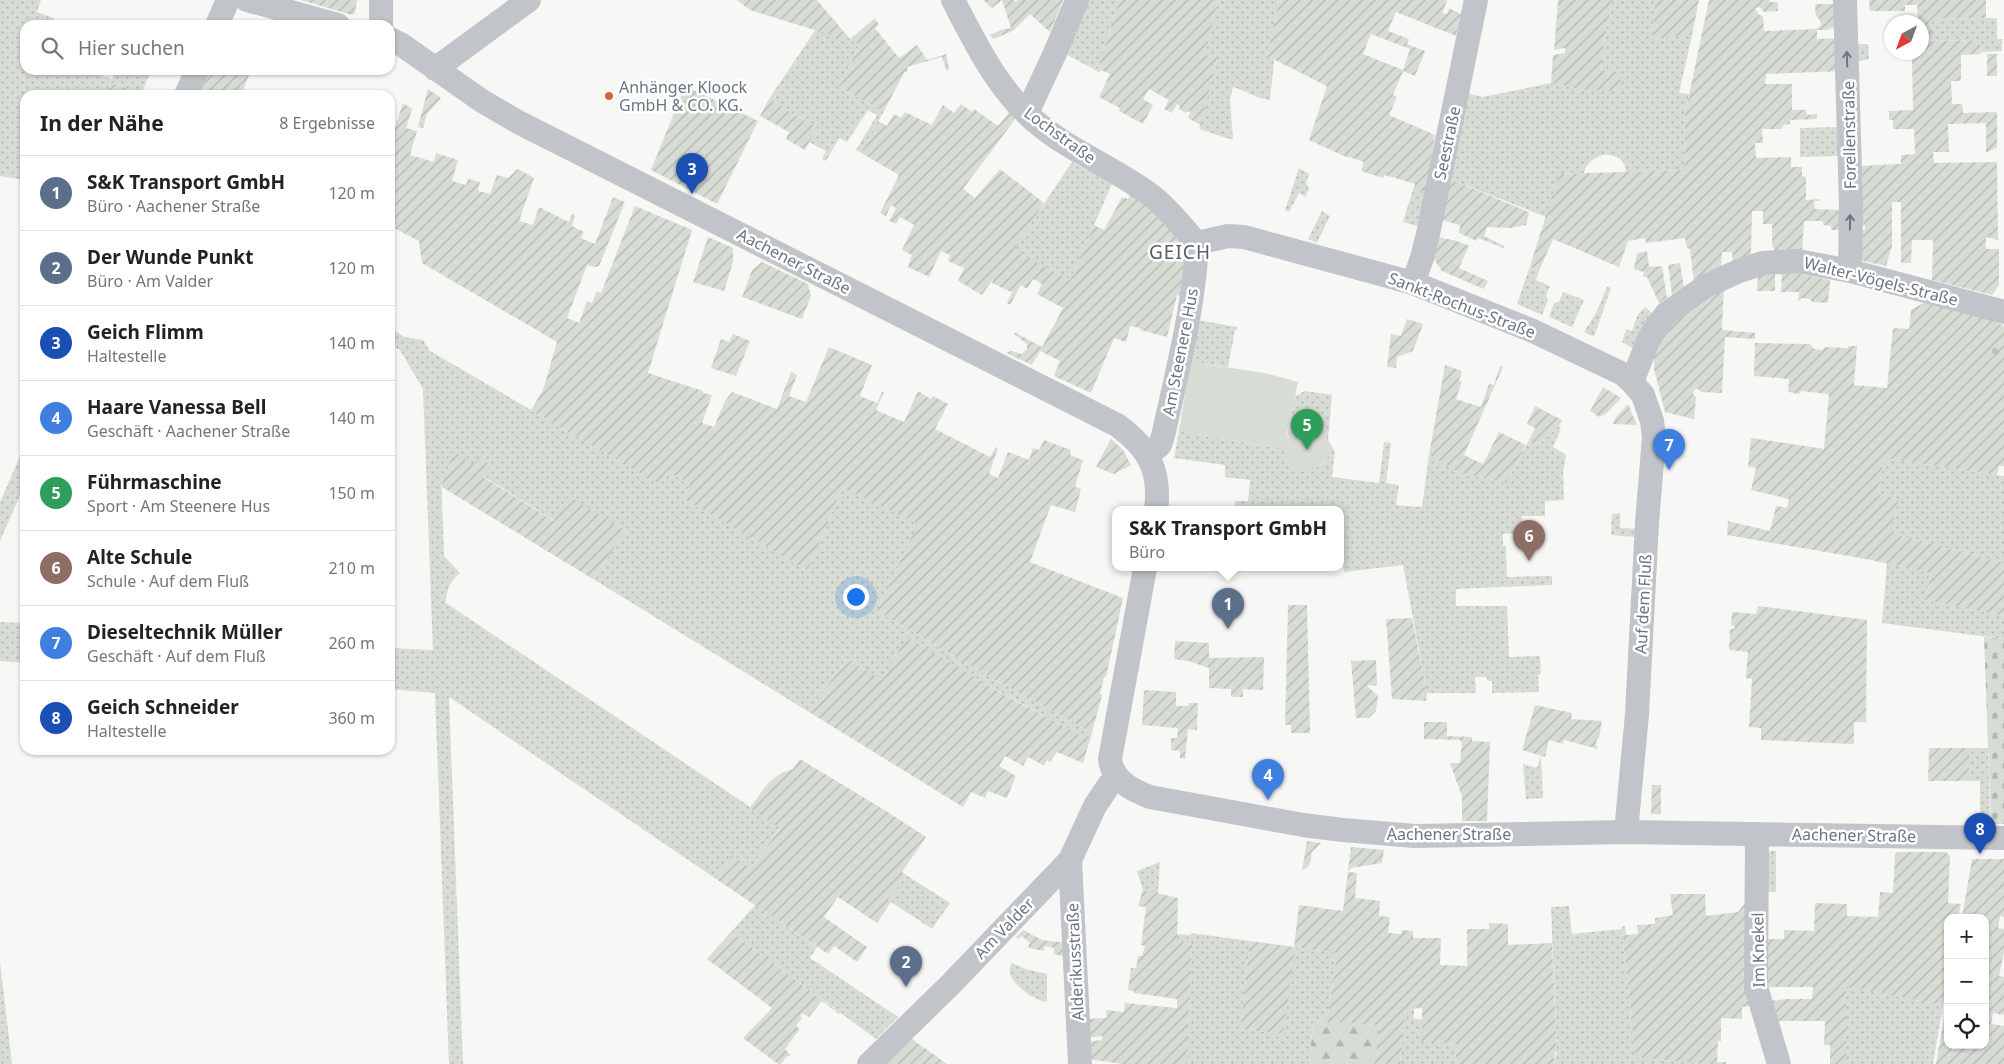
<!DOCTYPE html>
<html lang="de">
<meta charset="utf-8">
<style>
:root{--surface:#fff;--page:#f2f2f2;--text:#222;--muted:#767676;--line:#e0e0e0;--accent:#111827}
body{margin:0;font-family:"Noto Sans",sans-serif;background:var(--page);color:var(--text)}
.controls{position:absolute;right:15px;bottom:15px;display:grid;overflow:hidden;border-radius:10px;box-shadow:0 1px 4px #0004}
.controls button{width:45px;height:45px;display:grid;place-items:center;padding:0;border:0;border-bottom:1px solid var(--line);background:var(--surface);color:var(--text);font:25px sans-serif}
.compass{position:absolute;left:1884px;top:15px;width:45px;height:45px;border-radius:50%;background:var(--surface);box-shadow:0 1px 4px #0004;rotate:221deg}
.you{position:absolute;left:855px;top:596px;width:18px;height:18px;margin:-12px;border:4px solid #fff;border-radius:50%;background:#1a73e8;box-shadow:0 0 0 8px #1a73e833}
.badge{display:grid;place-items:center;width:32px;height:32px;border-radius:50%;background:var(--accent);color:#fff;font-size:16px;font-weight:700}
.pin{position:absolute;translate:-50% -41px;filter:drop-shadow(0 1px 2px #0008)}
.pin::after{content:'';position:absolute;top:26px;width:18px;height:15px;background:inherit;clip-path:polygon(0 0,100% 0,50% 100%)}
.popup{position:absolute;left:1112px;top:506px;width:232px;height:65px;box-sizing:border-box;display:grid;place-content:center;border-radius:10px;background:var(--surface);filter:drop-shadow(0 1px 4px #0005);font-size:16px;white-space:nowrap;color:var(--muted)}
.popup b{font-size:19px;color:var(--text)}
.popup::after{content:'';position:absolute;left:50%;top:100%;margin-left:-10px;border:10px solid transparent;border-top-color:var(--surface)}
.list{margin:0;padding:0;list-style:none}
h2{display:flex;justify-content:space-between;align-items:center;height:65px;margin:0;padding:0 20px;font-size:21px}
h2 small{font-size:16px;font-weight:400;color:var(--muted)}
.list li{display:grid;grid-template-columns:32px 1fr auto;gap:15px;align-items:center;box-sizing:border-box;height:75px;padding:0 20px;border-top:1px solid var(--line)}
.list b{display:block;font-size:19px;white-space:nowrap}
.list p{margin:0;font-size:16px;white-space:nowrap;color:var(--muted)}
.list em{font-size:16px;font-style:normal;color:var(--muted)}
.icon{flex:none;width:28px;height:28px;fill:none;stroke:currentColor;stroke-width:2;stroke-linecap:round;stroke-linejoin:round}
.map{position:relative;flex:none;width:2004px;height:1064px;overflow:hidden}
.search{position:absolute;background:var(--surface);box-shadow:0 1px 4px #0004;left:20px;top:20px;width:375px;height:55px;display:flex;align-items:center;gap:12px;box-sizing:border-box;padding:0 18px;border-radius:15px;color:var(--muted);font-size:19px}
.panel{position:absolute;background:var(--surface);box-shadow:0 1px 4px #0004;left:20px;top:90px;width:375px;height:665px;border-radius:15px}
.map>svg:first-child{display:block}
.grass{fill:url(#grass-dots);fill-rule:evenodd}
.forest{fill:url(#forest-firs)}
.cemetery{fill:url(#cemetery-stones)}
.garden{fill:url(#garden-furrows);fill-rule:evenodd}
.pitch{fill:#d7dcd5}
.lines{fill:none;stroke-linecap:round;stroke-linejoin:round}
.stream{stroke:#b9c2c6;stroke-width:6}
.minor{stroke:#c1c4c8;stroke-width:24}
.oneway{stroke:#6a7682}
.poi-dot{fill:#ce663e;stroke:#fff;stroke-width:2}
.labels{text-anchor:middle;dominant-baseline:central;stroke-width:5;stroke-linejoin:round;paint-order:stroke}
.poi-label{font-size:16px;fill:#6a7682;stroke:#fff;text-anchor:start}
.street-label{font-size:16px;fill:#6a7682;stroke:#fff}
.quarter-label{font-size:19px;letter-spacing:1px;fill:#576068;stroke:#fff}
</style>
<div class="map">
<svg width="2004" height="1064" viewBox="0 0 2004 1064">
<defs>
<pattern id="grass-dots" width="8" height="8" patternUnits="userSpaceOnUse" patternTransform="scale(1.25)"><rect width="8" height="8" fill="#d7dcd5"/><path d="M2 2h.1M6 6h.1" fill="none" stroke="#b2b7b2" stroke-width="1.8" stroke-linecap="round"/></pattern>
<pattern id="forest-firs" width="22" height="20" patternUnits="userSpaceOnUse" patternTransform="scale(1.25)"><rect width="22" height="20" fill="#d7dcd5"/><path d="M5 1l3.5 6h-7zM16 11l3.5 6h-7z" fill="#b2b7b2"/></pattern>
<pattern id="cemetery-stones" width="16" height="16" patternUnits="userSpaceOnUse" patternTransform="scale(1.25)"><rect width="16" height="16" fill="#d7dcd5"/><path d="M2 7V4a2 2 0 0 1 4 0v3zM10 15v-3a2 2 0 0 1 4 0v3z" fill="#b2b7b2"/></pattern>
<pattern id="garden-furrows" width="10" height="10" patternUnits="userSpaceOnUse" patternTransform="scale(1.25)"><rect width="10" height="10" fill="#d7dcd5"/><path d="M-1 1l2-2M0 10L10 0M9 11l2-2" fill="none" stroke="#b2b7b2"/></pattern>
</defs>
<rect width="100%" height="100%" fill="#f7f7f5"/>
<path class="grass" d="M0 0H41L37 12 54 18 55 25H25V70H85L112 79 115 70H151L142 93 111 83 107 95H25V180L0 176Z
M1081 0H1119L1097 71 1060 51Z
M1218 0H1279L1267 56 1274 60 1270 100C1256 98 1246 91 1233 87L1230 99 1233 140 1199 129 1217 59 1205 55Z
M1612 0H1655L1652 39 1692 35 1679 93 1689 94 1685 114 1684 170 1626 172C1624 147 1589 151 1584 173L1559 174 1546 217 1450 179 1467 93 1483 97 1551 83 1585 90 1601 72 1604 43Z
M1997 18V39H2002V51L1981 52 1980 40 1932 41V19Z
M816 29 860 44 839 87 884 111 876 125 877 126 861 153 856 150 877 115 868 110 847 142 839 138 826 161 822 159 826 151 809 142 817 128 769 99Z
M1852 44H1868L1869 59 1853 63Z
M1838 127 1839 156 1800 157V128Z
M1072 162 1112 184 1070 280 1013 250Z
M1299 168 1309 174 1306 183 1309 189 1305 197 1299 193 1289 212 1285 210Z
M1413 190 1426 193 1420 227 1403 222Z
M1322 211 1330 216 1317 243 1308 239Z
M1530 266 1539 271 1536 280 1550 286 1546 296 1548 300 1542 315 1517 304Z
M1607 287 1611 288 1594 337 1584 332 1596 313Z
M1563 292 1584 300 1572 327 1549 317 1554 303 1559 302Z
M1645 307 1653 314 1633 348 1622 342 1626 329 1632 331 1638 314Z
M1197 320 1237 327V330H1235L1228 367 1190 362Z
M390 328 405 337 423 340 430 351 660 485 667 471 690 484 684 499 808 571 842 488 919 524 877 611 990 677 1092 733 1090 740 987 685 882 680 847 658 809 712 593 579 626 531 555 521 483 476 490 464 474 466 450 457 448 472 441 474 444 556 460 573C450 582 446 589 446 603L780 827 751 868 732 855 716 879 449 697 463 1064H449L435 693 390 689V648L433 650 423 389 400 350 390 344Z
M1305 391 1332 395 1328 440 1335 452 1332 477 1379 483 1384 442 1391 443 1386 483 1399 485 1396 505 1422 507 1429 455 1458 472 1506 483 1528 442 1539 444 1559 426 1561 429 1553 447 1566 455 1563 472 1564 500 1545 501V516H1522L1523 533 1503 534V546H1506L1507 577 1552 576V585L1456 589V606H1507L1509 657 1540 656 1541 674 1538 675 1539 692 1492 693V681H1487V677H1475L1476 693H1427L1403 565 1344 572 1341 549 1340 510H1235V501H1248L1250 480 1225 477V465L1174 458 1179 431 1277 448 1286 441 1295 396ZM1303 426C1337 425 1339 473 1303 468 1295 467 1292 465 1287 459L1297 428Z
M25 445V484L0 541V502Z
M1884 458 2004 476V563L1890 533 1878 494Z
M1620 513V528L1636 529 1635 537 1611 535 1612 514Z
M1887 563 1931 573 1925 600 2004 616V639L1882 623Z
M0 622 25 623V663L0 661Z
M1969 748H1988L1990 817H1980V781H1969Z
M1541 756 1543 798 1526 799 1523 764 1537 768Z
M1771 851H1776V892H1766L1768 853Z
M1160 862 1158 894 1143 890 1137 871Z
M906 875 950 903 932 929 888 900Z
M755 905 817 947 810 958 898 1017 876 1039 731 932Z
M1569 906 1572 934 1622 929 1635 1057 1703 1064H1554L1557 1051 1551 907Z
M1191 933 1250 941 1240 1029 1283 1034 1294 947 1337 953 1327 1022 1313 1021 1309 1064H1187L1192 945 1177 942V934L1191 935Z
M0 962 12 1064H0Z
M1012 963 1026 969 1047 974V1002C1036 1002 1013 985 1010 974 1009 970 1010 967 1012 963Z
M1846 987 1943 1005 1933 1064H1846Z
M1414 1008V1019H1422V1041L1457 1044 1455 1064H1400L1406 1009Z"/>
<path class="forest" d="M1313 1021 1380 1025 1374 1064H1309Z"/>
<path class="cemetery" d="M1984 637 2004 639V824H1991Z"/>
<path class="garden" d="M301 0H357L355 13 352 15Z
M737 0H817L850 39 875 18 879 25 875 28 899 58 917 45 927 60 946 54 949 69 947 72 942 57 907 67 908 71 904 73 884 111 839 87 860 44 750 10Z
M983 0H1013L1016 2 1018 0H1063L1050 32 1030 14 1013 31 993 39 990 35 1001 30 1011 28 1002 0 992 8Z
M1119 0H1218L1205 55 1217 58 1201 125 1188 118 1190 112 1188 111 1186 113 1179 109 1180 106 1177 104 1172 113 1164 109 1169 100 1149 89 1143 99 1153 105 1143 124 1119 111 1120 108 1099 97 1110 74 1101 70 1099 73 1097 71Z
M1279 0H1444L1447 1 1442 13 1447 14 1449 8 1461 14 1456 36 1396 12 1388 31 1409 39 1407 44 1425 51 1415 76 1403 71 1393 95 1397 97 1389 115 1435 135 1426 193 1413 190 1415 184 1385 175 1383 178 1361 171 1364 162 1349 157 1348 158 1309 140 1327 86 1267 56ZM1371 34 1410 49 1403 70 1363 54Z
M1558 0H1612L1604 43 1601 71 1620 72 1621 91 1585 90 1551 83 1553 55 1565 53V48L1554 50Z
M1655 0H1699L1692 35 1652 39Z
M1709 0H1769L1770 2H1778V11L1764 12 1760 7 1755 8 1759 15 1763 16 1764 31 1816 29 1821 25 1820 20 1816 16 1815 4H1841L1842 24 1827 30H1817V39L1842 38 1843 71 1766 74 1765 84H1792V110H1806L1807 115 1817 114V119L1790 120V124L1783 125 1782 129H1762L1763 143H1755L1756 158 1791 157V167H1802V176L1806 177V200L1820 199V201H1814L1815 209 1842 210V230H1831V226L1823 225V221H1804L1802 252H1775L1772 244V224H1763V211H1752L1751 255 1733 263 1732 252H1722L1721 268 1694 282 1690 249 1687 248 1685 238 1646 243 1645 238 1628 241 1619 267 1553 239 1539 271 1530 266 1559 174 1684 170 1685 114Z
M1869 0H1986V18L1932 19V41L1980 40 1981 54 1961 55V81H1951L1952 104H1962L1963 113 1997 112V147L1986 153V123L1948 124 1949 152H1933L1934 163 1997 162 1998 240 1986 237V249H1999V285L1992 295 1932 280 1933 240H1912L1911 263H1901V202H1892V246L1886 266 1859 260V230H1865V225H1859V166L1901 164V155L1915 154 1914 129H1893V120H1889V111L1913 110 1912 58H1896V53L1922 52V22H1900L1899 20 1918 19 1917 5H1905V11H1870Z
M1987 54H1997V76H1987Z
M206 70H251L241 95H195Z
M111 83 148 95H107Z
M685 86 758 121 717 204 651 170Z
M428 89 441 98 427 114 423 128 418 127Z
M769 99 817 128 805 150 786 139 789 132 760 116Z
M403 103 412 109 406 128 417 131 410 155 434 162 436 153 458 160 452 181 466 185 468 179 480 182 478 191 490 194 497 175 508 178 518 169 534 178 519 221 533 225 539 207 569 222 572 214 575 216 572 226 584 232 581 238 595 244 613 197 625 202 599 266 595 267 587 265 567 318 579 323 587 301 592 303 597 291 601 293 635 206 692 230 648 373 703 391V393L712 395 702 423 714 427 725 401 732 392 777 409 791 372 797 375 789 396 806 402 829 347 872 365 860 396 877 403 882 392H884L876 410 904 422 918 391 931 399 933 396 948 404 935 429 990 457 996 447 998 448 989 474 998 478 1008 452 1029 460 1033 448 1039 450 1044 440 1071 450 1070 455 1083 460 1075 487 1081 489 1075 512 1051 505 1030 562 1123 598 1106 677H1104L1100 694 1102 695 1092 733 990 677 877 611 918 524 842 488 808 571 684 499 690 484 667 471 660 485 531 410 543 390 557 342 422 263 419 241 390 226V126L395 127Z
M961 104 972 112 974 109 998 126 1009 112 1016 118 963 189 975 198 1000 169 1044 203 1014 250 1070 280 1094 225 1104 230 1122 197 1128 199 1131 194C1150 205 1179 230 1184 253 1186 267 1184 282 1184 296L1177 295 1167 337 1140 330V328L1130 326 1126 342 1114 338 1091 393 1054 376 1060 361 1040 351 1032 365 1006 353 1011 351 1022 354 1027 349V344L1015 335 1014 332 1042 347 1063 308 1037 294 1042 284 1033 279 1027 289 1021 285 1010 305 1007 303 1013 290 1011 292 992 283 993 279 982 295 958 281 964 268 948 261 950 255 941 251 929 277 908 267 912 255 902 250 914 225 900 217 896 224 889 221 896 208 891 205 886 216 880 213 899 175 861 153 877 126 876 125 878 121 887 126 894 114 901 118 905 112 932 125 943 105 954 113Z
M1450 179 1529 212 1526 225 1510 228 1487 227 1484 236 1504 246 1503 248 1478 238 1477 241 1459 233 1460 225 1441 220Z
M708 237 733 248V262L724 291 693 282Z
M1438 237 1457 241 1469 246 1459 268 1488 281 1484 289 1442 271 1433 258Z
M1647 251 1649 267 1662 266 1667 298 1659 303 1647 277H1643L1644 272 1634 269 1637 253Z
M762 262 808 284 811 296 802 319 742 297 752 270Z
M1680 263 1684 287 1672 295 1668 265Z
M1775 272V291H1757L1758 275Z
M1782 272H1800V274L1830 280 1828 303 1812 302 1810 299 1802 298 1798 301 1799 292H1781Z
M1724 288 1722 330 1755 333V339L1725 337 1722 393 1701 392 1698 389 1694 390 1693 394 1696 397 1694 419 1665 412 1654 369V349L1675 319Z
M1929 300 1969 310 2004 326V466H1999L1997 475 1884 458 1878 494 1899 499 1890 533 2004 563V616L1925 600 1931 573 1866 559 1727 535 1728 521 1770 531 1776 506 1787 508 1789 499 1751 490 1756 468 1748 466 1751 438 1824 449 1829 394 1801 391 1800 394 1788 392 1789 379 1754 376 1755 343 1810 344 1814 349 1822 350 1825 347 1848 348V346H1857L1854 385 1887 388 1893 328 1909 329 1911 310Z
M1407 319 1423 324 1413 351 1397 357 1396 368 1387 367 1391 334 1401 336Z
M733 334 750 341 736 376 711 368 721 339 729 342Z
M1445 365 1462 371 1459 381H1462L1456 399 1481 407 1489 384 1494 385 1500 366 1503 367 1464 455 1483 464 1499 432 1526 445 1506 483 1458 472 1429 455Z
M1603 387 1621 398 1607 413 1599 417 1590 411Z
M1628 404 1637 425 1613 424 1616 417Z
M1535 406 1562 420 1559 426 1539 444 1528 442 1535 428 1527 424Z
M1111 439 1123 450 1131 465 1114 474 1096 467Z
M455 451 473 465 480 458 490 464 483 477 554 521 569 496 626 531 593 579 442 487 441 474 448 472 450 457Z
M1288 605H1307L1310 733H1291V725H1285Z
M1758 606 1867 620 1866 722H1854V744L1761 740V728L1749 727 1752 679 1746 678 1748 652 1729 650 1730 629H1734L1735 626 1731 625 1732 612 1756 614Z
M1412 618 1427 693 1426 701 1392 699 1386 619Z
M907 637 999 692 1090 740 1083 763 1057 752 1050 762 1047 760 1044 766 1028 757 1023 766 1005 756 999 766 1016 776 1007 798 988 791 985 798 971 792 963 807 809 712 847 658 882 680Z
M1175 641 1209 643V658L1264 657 1263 690 1243 689V697H1231V689L1209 688V668L1188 661 1174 659Z
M1376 660 1377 684 1376 686 1369 685 1367 686 1378 696 1376 711 1369 718H1356L1351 661Z
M1144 690 1176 692V706H1189V703H1198L1197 730 1188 729 1185 759 1180 758V751L1171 750V738H1177L1178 728 1142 725Z
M1535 705 1572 713 1571 719 1602 721 1599 738 1597 739 1596 745 1598 749 1564 740 1563 744 1549 740 1545 757 1522 750Z
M1424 722H1447V736L1472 737V741L1490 742 1487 821H1462V797L1450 763H1460L1462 743 1460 740 1424 739Z
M1929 748H1969V781H1928Z
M800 759 886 811 926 837 902 872 906 875 888 900 891 902 877 923 838 897 824 917 867 947 857 962 834 946 828 954 716 879 732 855 751 868 780 828 750 808C764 789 770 775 793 769Z
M1652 785H1661V814H1651Z
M1307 841 1321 843 1311 853C1312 862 1310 866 1302 871Z
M1351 847 1384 850 1382 863 1351 868 1348 872 1357 873 1355 898 1380 901 1379 916 1390 917 1388 933 1401 934 1402 930 1413 931V938H1441L1440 965 1467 966V929H1489V923L1508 924V945L1552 943 1557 1052H1555L1554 1064H1455L1457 1044 1422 1041V1008L1406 1009 1400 1064H1374L1380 1025 1327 1022 1337 953 1295 947 1283 1034 1240 1029 1250 941 1294 947 1299 905 1343 911Z
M1898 852H1946L1950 856 1948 903 1961 904 1958 918H1948V978L1943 1005 1846 987V1064H1830V1045H1824L1825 1021H1776L1770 1001 1788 999H1812L1813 987H1766V939H1784V930L1814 931 1815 903 1847 904V916L1878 917 1880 892 1893 893 1895 855Z
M1972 859H2004V917L2000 916 1998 928 2004 929V952L1999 976 2004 977V1015L1993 1013 1991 1024 2004 1026V1064H1936L1948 996V1045H1985V918H1962Z
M1143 890 1178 898 1177 942 1192 945 1187 1064H1122L1087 1059 1086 1042 1102 1040V1036L1086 1038 1085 1019 1107 1018 1106 1010 1124 1012 1125 1003 1177 1008V999L1134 993V991L1128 990 1131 968H1136L1138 956H1142L1145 946 1141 945 1146 907 1138 906Z
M1670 894H1705L1706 916 1738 912 1748 899 1752 1006 1742 1007V1019L1721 1018V1041H1718L1717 1062H1726V1064H1703L1635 1057 1622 927 1625 926 1626 935 1638 934 1637 925 1655 924V918L1673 915Z
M1023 930 1042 940 1067 943V957L1054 954V948L1045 946 1043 951 1030 948 1028 947 1030 943 1022 936 1018 939 1016 937Z
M731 932 840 1013 839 1014 822 1001 809 1017 802 1013 800 1016 802 1018 796 1026 800 1029 785 1049 791 1055 786 1057 781 1064H778L743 1038 772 1008 707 959Z
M912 1039 947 1064H886Z"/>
<path class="pitch" d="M1190 362 1265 373 1298 382 1286 438C1295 427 1311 421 1323 433 1353 465 1279 493 1285 442L1277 448 1179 431Z"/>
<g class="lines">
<path class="stream" d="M1995 351 1996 352"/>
<path class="minor" d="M247 0 338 25
M953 0C976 44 997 89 1036 122 1071 152 1115 168 1152 196 1169 209 1182 227 1197 243
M1845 0 1851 207 1850 271
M217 25 228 0
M381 25V0
M390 39 402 45 482 101 518 122 1117 425C1149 448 1161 471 1156 510
M435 69 529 0
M186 95 197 70
M1027 113 1055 53 1077 0
M1197 243 1228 236 1244 237 1413 283 1533 331 1623 374 1632 382 1643 395 1652 421 1654 437 1647 523 1637 714 1626 832
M1413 283 1422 258 1428 234 1476 0
M1632 382 1648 341 1656 327 1667 313 1706 286 1739 271 1763 263 1798 261 1850 271 2004 312
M1148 455 1160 445 1163 436C1177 372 1194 308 1197 243
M1145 568 1110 759C1112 780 1132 790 1150 797L1303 825 1343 830 1415 836 1626 832 2004 838
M1757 834 1756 987 1779 1064
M1070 860 1080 1064
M869 1064 950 985 1070 860 1095 806 1109 785 1118 778"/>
</g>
<defs><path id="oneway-shaft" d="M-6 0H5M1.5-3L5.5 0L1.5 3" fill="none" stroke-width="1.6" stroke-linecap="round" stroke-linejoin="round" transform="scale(1.25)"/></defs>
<g class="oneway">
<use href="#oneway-shaft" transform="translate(1847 59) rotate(-92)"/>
<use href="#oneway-shaft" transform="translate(1850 222) rotate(-89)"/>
</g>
<circle class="poi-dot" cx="609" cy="96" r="5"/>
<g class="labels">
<g class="poi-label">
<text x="619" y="87">Anhänger Kloock<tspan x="619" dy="18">GmbH &amp; CO. KG.</tspan></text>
</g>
<g class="street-label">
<text transform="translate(1060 135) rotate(36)">Lochstraße</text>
<text transform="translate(1849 135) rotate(-91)">Forellenstraße</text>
<text transform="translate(1447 143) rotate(-78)">Seestraße</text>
<text transform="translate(794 261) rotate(27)">Aachener Straße</text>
<text transform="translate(1881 281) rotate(14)">Walter-Vögels-Straße</text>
<text transform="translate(1462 305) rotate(21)">Sankt-Rochus-Straße</text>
<text transform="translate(1180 352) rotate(-79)">Am Steenere Hus</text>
<text transform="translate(1643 604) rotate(-87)">Auf dem Fluß</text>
<text x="1449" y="834">Aachener Straße</text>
<text transform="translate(1854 835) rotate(1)">Aachener Straße</text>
<text transform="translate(1004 928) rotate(-46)">Am Valder</text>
<text transform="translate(1758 950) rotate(-91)">Im Knekel</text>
<text transform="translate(1075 962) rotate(-93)">Alderikusstraße</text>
</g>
<g class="quarter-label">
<text x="1180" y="252">GEICH</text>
</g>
</g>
</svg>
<div class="controls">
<button>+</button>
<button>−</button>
<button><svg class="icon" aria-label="locate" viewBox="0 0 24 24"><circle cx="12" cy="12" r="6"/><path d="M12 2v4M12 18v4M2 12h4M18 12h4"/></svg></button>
</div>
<svg class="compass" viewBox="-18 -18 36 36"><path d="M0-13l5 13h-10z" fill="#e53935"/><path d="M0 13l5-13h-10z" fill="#767676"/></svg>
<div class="you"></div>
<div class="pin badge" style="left:1228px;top:629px;background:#5c6f8a">1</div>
<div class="popup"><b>S&amp;K Transport GmbH</b>Büro</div>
<div class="pin badge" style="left:906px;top:987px;background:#5c6f8a">2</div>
<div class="pin badge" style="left:692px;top:194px;background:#1a4fb4">3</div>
<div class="pin badge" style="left:1268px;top:800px;background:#3f7fe0">4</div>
<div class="pin badge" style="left:1307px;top:450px;background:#2e9e5b">5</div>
<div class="pin badge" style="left:1529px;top:561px;background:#8d6e63">6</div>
<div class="pin badge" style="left:1669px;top:470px;background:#3f7fe0">7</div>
<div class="pin badge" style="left:1980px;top:854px;background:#1a4fb4">8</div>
<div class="search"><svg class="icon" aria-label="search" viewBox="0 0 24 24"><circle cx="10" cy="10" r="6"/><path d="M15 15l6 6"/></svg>Hier suchen</div>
<section class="panel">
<h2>In der Nähe<small>8 Ergebnisse</small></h2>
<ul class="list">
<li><span class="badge" style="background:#5c6f8a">1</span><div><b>S&amp;K Transport GmbH</b><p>Büro · Aachener Straße</p></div><em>120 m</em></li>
<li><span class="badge" style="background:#5c6f8a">2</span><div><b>Der Wunde Punkt</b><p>Büro · Am Valder</p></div><em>120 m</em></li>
<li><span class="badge" style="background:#1a4fb4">3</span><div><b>Geich Flimm</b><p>Haltestelle</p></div><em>140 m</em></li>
<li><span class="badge" style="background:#3f7fe0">4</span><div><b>Haare Vanessa Bell</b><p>Geschäft · Aachener Straße</p></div><em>140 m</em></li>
<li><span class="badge" style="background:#2e9e5b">5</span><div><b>Führmaschine</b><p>Sport · Am Steenere Hus</p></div><em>150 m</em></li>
<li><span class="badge" style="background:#8d6e63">6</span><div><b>Alte Schule</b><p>Schule · Auf dem Fluß</p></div><em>210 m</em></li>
<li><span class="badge" style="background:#3f7fe0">7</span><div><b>Dieseltechnik Müller</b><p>Geschäft · Auf dem Fluß</p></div><em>260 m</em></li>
<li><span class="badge" style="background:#1a4fb4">8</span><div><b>Geich Schneider</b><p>Haltestelle</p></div><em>360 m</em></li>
</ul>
</section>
</div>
